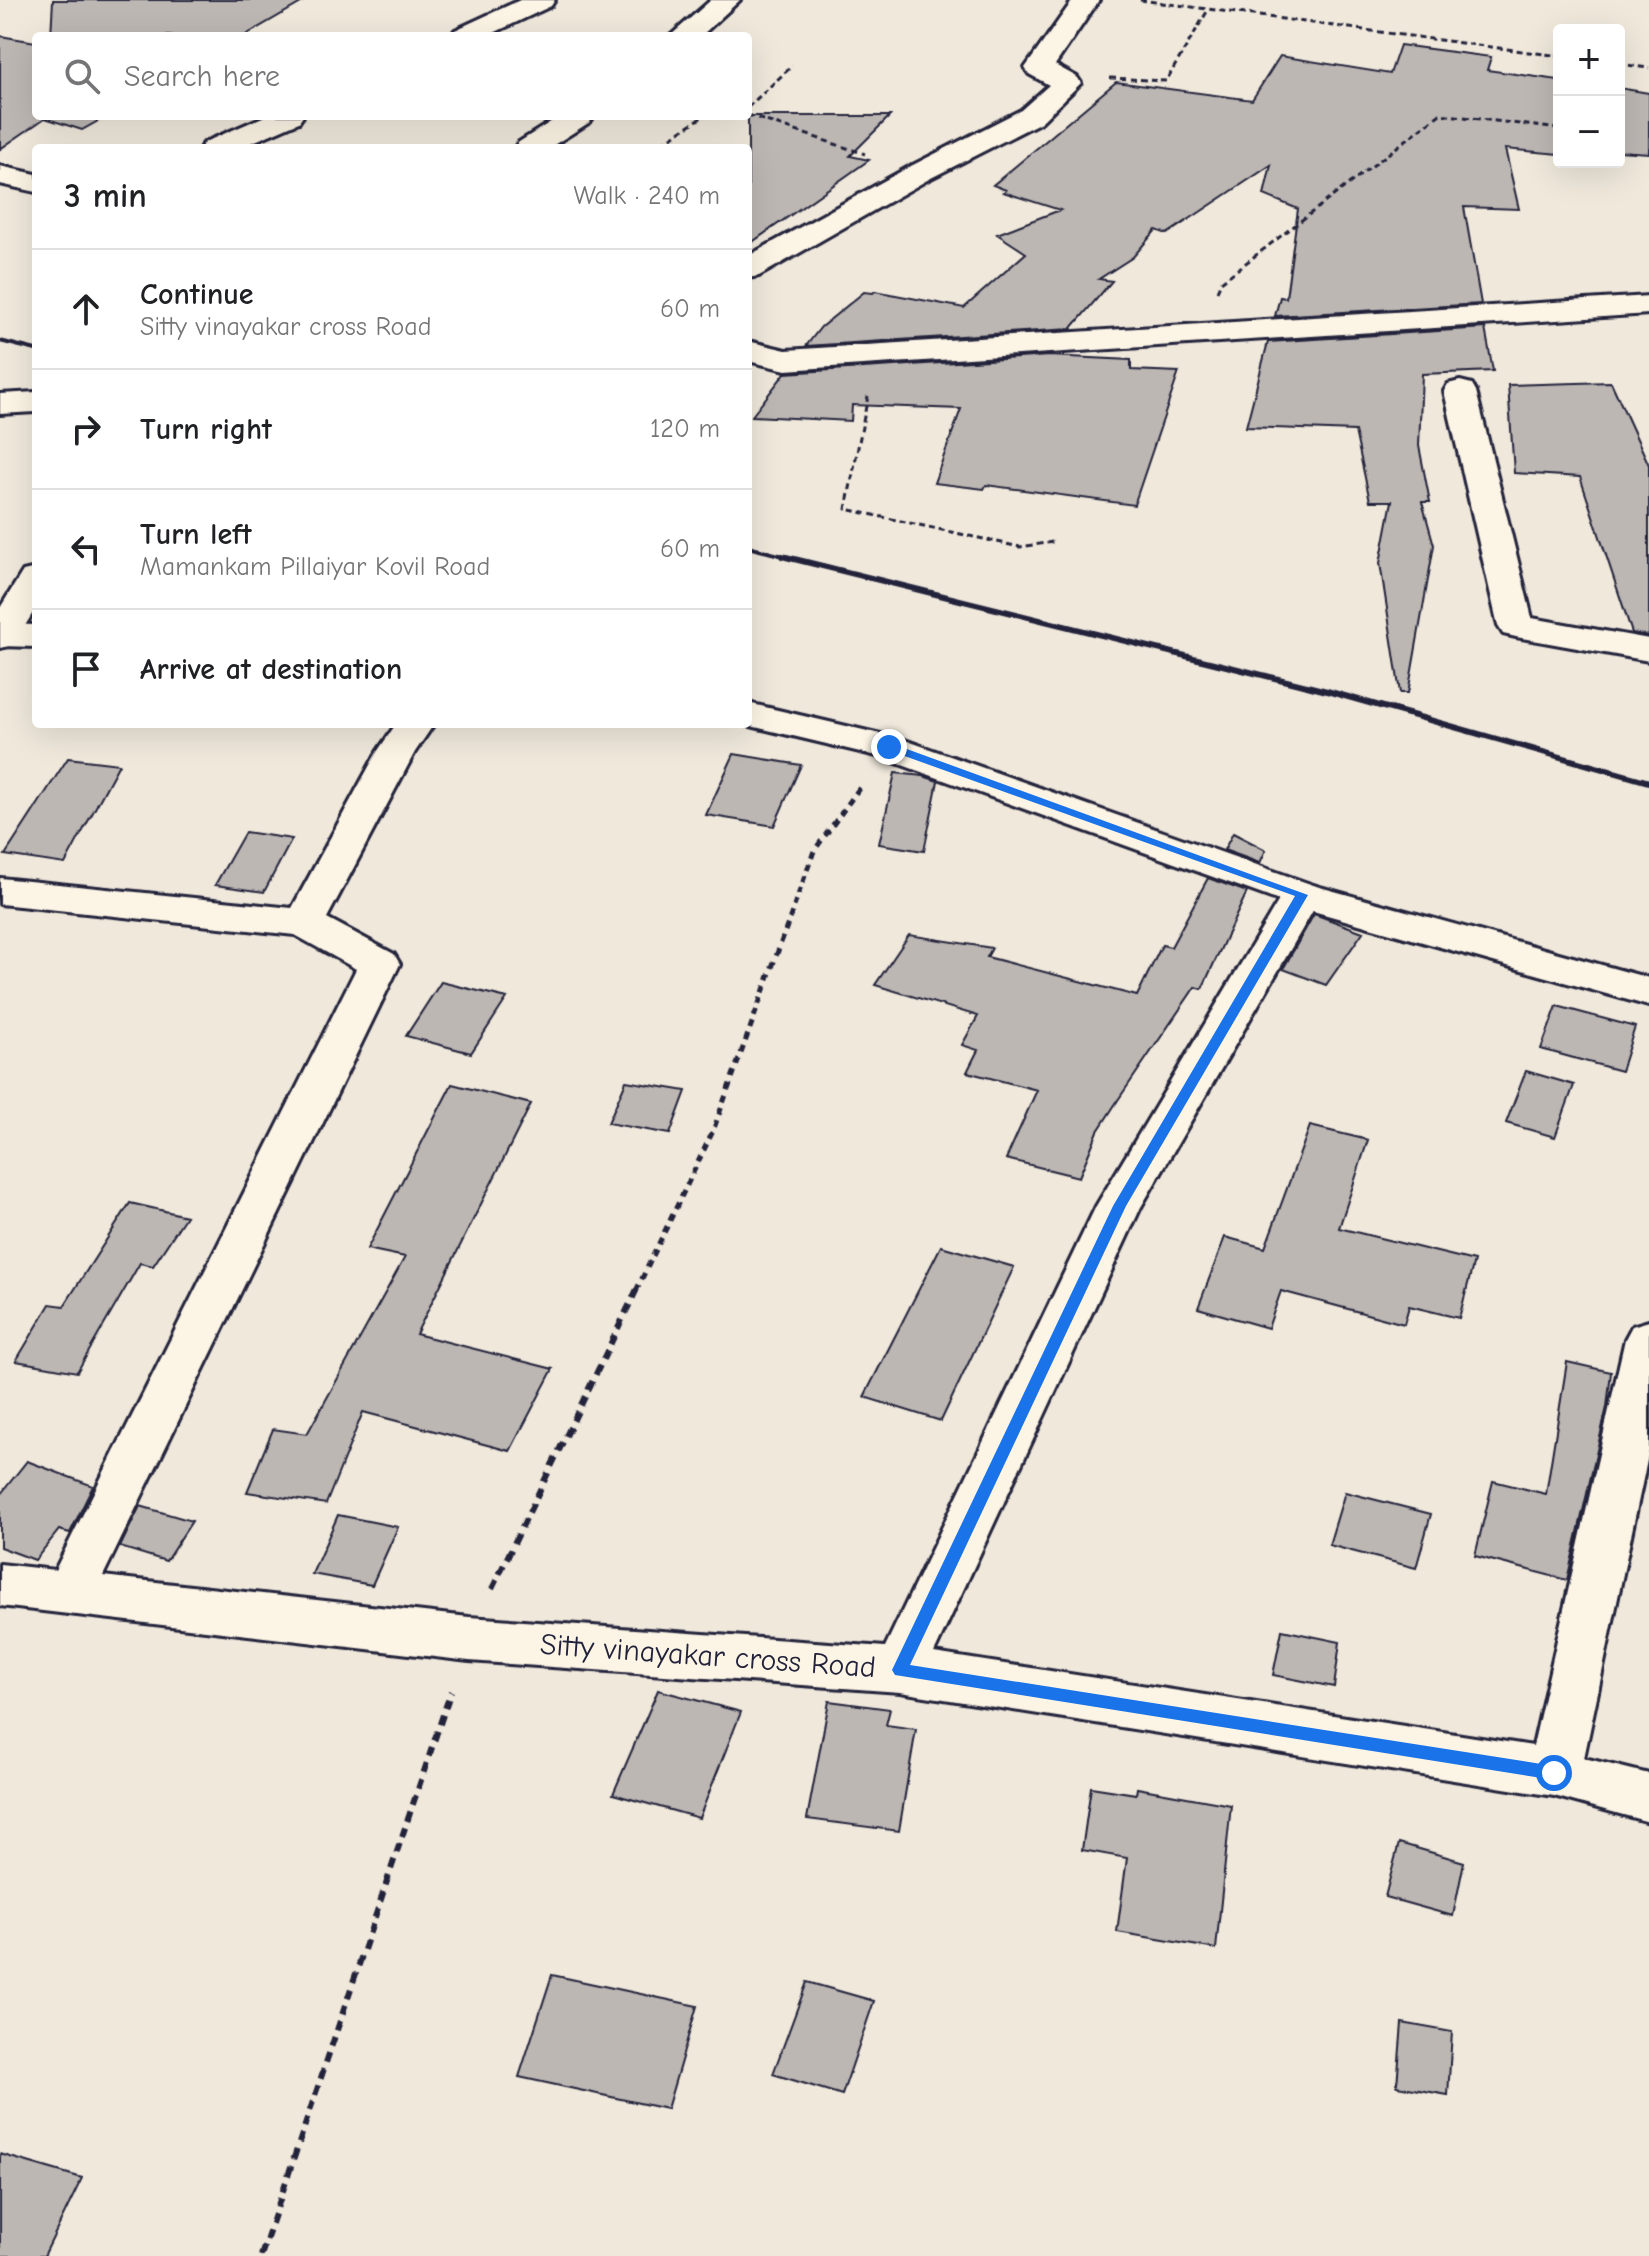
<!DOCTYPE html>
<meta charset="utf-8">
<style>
:root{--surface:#fff;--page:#f2f2f2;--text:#202124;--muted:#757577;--line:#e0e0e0}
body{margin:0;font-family:"Comic Neue",sans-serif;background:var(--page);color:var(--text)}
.controls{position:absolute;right:24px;top:24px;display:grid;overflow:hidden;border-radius:8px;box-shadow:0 8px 32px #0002}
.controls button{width:72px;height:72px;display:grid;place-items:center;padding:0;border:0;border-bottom:2px solid var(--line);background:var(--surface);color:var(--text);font:40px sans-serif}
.stop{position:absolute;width:24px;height:24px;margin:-18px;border:6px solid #1a73e8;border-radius:50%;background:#fff}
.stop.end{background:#1a73e8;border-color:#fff;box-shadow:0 2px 8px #0008}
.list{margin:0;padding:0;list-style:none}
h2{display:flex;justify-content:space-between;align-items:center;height:104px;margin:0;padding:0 32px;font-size:34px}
h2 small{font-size:26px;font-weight:400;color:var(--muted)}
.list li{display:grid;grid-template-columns:52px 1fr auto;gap:24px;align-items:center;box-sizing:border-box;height:120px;padding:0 32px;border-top:2px solid var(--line)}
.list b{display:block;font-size:30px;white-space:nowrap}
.list p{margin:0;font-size:26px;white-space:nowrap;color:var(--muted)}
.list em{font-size:26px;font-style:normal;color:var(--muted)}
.icon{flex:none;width:44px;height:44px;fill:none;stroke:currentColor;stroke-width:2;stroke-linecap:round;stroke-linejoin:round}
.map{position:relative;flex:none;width:1649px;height:2256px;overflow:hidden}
.search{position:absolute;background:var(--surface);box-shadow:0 8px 32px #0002;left:32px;top:32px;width:720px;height:88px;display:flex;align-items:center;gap:20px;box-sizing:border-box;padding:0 28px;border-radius:8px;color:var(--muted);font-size:30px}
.panel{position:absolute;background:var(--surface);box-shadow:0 8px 32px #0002;left:32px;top:144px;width:720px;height:584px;border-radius:8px}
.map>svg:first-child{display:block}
.building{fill:#bcb7b3;stroke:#22223b;stroke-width:2}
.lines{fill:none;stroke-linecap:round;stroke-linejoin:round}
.minor-casing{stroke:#22223b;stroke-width:6}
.major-casing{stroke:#22223b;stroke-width:6}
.path-far2{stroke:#22223b;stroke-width:3;stroke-dasharray:6 4;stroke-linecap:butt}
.path-far1{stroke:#22223b;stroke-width:5;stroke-dasharray:7 6;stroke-linecap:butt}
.path{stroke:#22223b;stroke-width:6;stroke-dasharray:10 7;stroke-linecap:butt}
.minor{fill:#fcf5e5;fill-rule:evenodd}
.major{fill:#fcf5e5;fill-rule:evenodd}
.rail-far1{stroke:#22223b;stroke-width:4}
.rail{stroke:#22223b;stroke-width:6}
.route{fill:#1a73e8}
.labels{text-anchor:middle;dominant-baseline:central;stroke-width:6;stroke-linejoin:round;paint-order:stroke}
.street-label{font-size:30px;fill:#22223b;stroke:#fcf5e5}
</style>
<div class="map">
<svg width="1649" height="2256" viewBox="0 0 1649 2256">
<rect width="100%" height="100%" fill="#efe8db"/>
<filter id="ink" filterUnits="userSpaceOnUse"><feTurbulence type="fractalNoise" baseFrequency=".0125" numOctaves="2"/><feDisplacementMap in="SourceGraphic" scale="16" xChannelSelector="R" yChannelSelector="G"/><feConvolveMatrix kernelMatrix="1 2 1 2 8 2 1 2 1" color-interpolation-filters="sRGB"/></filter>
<g filter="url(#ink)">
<path class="building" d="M53 0H306L244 36H51Z
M0 36 36 42V116H107L82 130 45 118 0 149Z
M1400 45 1491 57 1487 70 1559 80V154L1505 149 1519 209 1464 207 1481 304 1275 316 1280 297 1286 298 1298 209 1264 195 1271 165 1167 234 1156 230 1133 257 1099 279 1112 281 1071 329 806 346 821 327 864 292 873 293 875 291 964 308 1026 253 997 234 1060 210 1003 192 1006 190 993 185 1116 82 1252 100 1280 56 1390 74Z
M1619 88 1649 93V153L1619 151Z
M748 116H890L850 156 869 160 748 245Z
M1485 328 1493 371 1422 374 1419 446 1430 502H1422L1434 545 1408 693H1400L1380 563 1392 501H1370L1355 431 1246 427 1268 342Z
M1049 356 1131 360V370L1179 372 1134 505 986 485 984 489 934 483 961 409 852 405 851 421 752 416 785 373Z
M1611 382 1649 465V636L1632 633 1580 477 1514 473 1508 385Z
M734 754 801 765 774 826 706 815Z
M68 758 119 764 65 864 5 855Z
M895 773 923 776 938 781 924 851 879 844Z
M245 832 292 839 264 892 215 885Z
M1233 833 1266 850 1260 863 1224 850Z
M1208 878 1247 892 1202 989 1195 987 1118 1100 1098 1131 1079 1177 1006 1159 1037 1090 967 1072 978 1050 962 1045 978 1016 875 985 909 935 992 948 987 957 1137 996 1162 945 1171 947Z
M1314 914 1363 932 1326 985 1283 969Z
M441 982 507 998 471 1053 406 1036Z
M1557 1006 1635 1027 1621 1071 1541 1049Z
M1526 1071 1574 1085 1555 1137 1506 1123Z
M626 1081 686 1091 670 1134 608 1123Z
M452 1084 531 1104 416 1334 553 1369 510 1451 363 1412 326 1504 247 1492 273 1429 307 1434 405 1257 367 1249Z
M1310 1126 1368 1140 1339 1228 1474 1261 1459 1318 1409 1306 1404 1324 1281 1291 1268 1328 1198 1308 1225 1237 1265 1248Z
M130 1203 186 1216 153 1266 140 1263 77 1372 16 1361 50 1304 64 1306Z
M941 1246 1014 1267 941 1421 864 1397Z
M1567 1362 1611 1372 1607 1407 1567 1580 1475 1556 1493 1481 1546 1494Z
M27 1461 93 1486 70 1533 59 1530 35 1560 0 1547V1495Z
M1345 1492 1431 1514 1416 1568 1329 1545Z
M140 1506 192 1521 166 1561 120 1547Z
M338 1515 398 1527 372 1585 312 1574Z
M1282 1630 1340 1642 1334 1687 1273 1675Z
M658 1690 741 1712 699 1818 613 1794Z
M829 1701 890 1709 886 1725 916 1729 899 1831 807 1819Z
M1091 1787 1136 1794 1137 1788 1231 1805 1216 1949 1117 1932 1127 1858 1082 1850Z
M1399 1843 1464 1862 1453 1916 1385 1897Z
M552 1975 697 2006 667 2109 519 2077Z
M807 1982 874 2001 842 2095 773 2074Z
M1402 2023 1452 2032 1448 2095 1397 2086Z
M0 2154 82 2178 44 2256H0Z"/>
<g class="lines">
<g class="minor-casing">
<path id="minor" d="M520 0H555L551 6 487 36H451L455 30Z
M711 0H740L701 36H670Z
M1073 0H1099L1055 65 1077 77 1081 83 1041 122 929 179 759 276 748 278V256L909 167 1021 110 1049 85 1029 74 1025 68Z
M265 116H303L299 122 239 148H200L205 142Z
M560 116H594L590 122 549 148H514L519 142Z
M0 166 36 174V192L0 184Z
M1649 296V314L786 370 748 361V341L786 350Z
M1460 381 1472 384 1476 391 1532 618 1649 639V661L1516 637 1503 634 1498 626 1444 391 1448 384Z
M36 392V412L0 414V394Z
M36 568V608L13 645 0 648V608L23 571Z
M396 724H434L415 752 327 918 394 954 400 964 103 1576 469 1617 885 1647 1096 1206 1282 895 1288 886 1302 882 1316 886 1322 895 1141 1207 934 1653 1533 1746 1625 1339 1632 1326 1649 1321V1451L1584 1758 1649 1774V1822L1554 1796 900 1692 469 1661 0 1606V1564L55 1570 356 969 295 935 0 904V878L292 908 377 752Z"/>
</g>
<g class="major-casing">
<path id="major" d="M0 624 36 625V647L0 646Z
M748 703 902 739 1316 886 1649 978V1006L1288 904 877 756 742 724H748Z"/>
</g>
<path class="path-far2" d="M1140 0 1559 56
M1619 64 1649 68
M1110 78 1166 81 1208 10
M748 107 792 66
M748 115 865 154
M654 148 704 116
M1217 291 1221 282 1440 114 1559 129
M868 396 846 509 1020 547 1053 542"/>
<path class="path-far1" d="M636 1291 713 1131 814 851 863 783"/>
<path class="path" d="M492 1589 637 1289
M261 2256 451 1691"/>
<use href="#minor" class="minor"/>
<use href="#major" class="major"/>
<path class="rail-far1" d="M0 341 36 350
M748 547 791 558"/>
<path class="rail" d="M782 556 1327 691 1649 782"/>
</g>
</g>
<path class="route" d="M885 744H893L1308 895 1126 1206 910 1665 1554 1766 1562 1773 1560 1778 1554 1780 895 1675 892 1670 1113 1206 1295 896 885 749Z"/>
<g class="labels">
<g class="street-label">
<text transform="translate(708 1656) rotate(4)">Sitty vinayakar cross Road</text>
</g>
</g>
</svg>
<div class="controls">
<button>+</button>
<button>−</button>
</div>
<div class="stop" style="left:1554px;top:1773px"></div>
<div class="stop end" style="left:889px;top:747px"></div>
<div class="search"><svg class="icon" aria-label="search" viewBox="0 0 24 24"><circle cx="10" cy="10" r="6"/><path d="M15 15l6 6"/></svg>Search here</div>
<section class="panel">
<h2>3 min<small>Walk · 240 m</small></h2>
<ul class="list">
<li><svg class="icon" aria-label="ahead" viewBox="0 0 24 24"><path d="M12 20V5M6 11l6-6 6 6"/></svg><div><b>Continue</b><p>Sitty vinayakar cross Road</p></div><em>60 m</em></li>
<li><svg class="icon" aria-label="right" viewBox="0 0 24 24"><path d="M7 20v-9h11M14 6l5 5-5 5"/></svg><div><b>Turn right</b></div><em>120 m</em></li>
<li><svg class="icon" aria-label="left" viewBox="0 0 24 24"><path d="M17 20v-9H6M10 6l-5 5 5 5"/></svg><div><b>Turn left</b><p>Mamankam Pillaiyar Kovil Road</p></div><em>60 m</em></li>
<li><svg class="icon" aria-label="arrive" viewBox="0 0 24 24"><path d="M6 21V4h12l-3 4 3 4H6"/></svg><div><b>Arrive at destination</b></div></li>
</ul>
</section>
</div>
